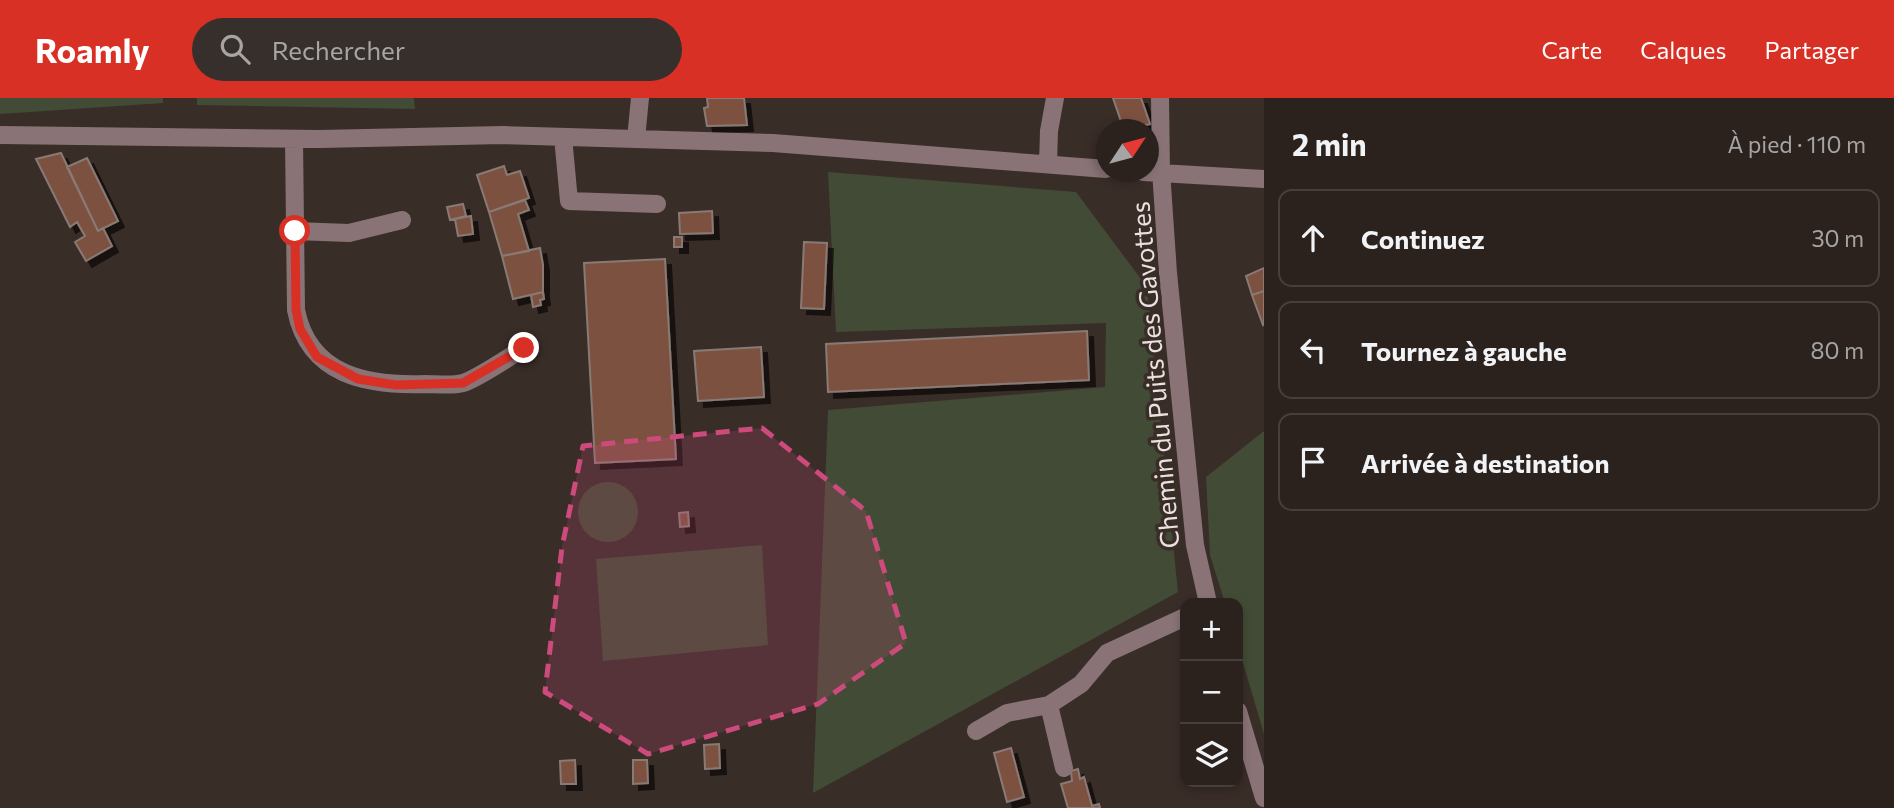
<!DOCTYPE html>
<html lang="fr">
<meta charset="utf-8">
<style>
:root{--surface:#2b221e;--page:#372f2b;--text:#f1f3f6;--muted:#a6a4a4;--line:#473f3c;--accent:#d93025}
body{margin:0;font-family:Commissioner,sans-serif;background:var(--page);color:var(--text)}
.controls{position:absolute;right:21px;bottom:21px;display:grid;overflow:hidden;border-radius:14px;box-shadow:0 4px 10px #0003}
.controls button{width:63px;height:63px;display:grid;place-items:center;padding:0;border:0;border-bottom:2px solid var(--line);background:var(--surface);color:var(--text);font:35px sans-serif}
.compass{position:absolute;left:1096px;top:21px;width:63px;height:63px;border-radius:50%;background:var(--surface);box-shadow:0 4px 10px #0003;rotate:54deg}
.stop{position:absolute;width:21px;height:21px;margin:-16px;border:5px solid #d93025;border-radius:50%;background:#fff}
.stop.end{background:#d93025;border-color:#fff;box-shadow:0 2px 7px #0008}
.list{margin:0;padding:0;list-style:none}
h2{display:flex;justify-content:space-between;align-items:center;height:91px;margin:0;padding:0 28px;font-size:30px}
h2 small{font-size:23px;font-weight:400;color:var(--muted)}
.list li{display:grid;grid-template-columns:46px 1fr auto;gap:21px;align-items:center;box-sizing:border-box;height:98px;margin:0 14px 14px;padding:0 14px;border:2px solid var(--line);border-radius:14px}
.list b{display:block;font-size:26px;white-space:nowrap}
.list em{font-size:23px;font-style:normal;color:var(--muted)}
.icon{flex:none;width:38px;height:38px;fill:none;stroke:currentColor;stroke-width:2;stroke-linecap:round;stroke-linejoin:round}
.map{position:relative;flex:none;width:1264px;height:710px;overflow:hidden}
header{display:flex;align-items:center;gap:42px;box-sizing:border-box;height:98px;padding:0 35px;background:var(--accent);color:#fff}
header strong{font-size:33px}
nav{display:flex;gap:38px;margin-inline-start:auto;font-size:24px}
.search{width:490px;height:63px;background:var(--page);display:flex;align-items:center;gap:18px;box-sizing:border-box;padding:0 24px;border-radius:38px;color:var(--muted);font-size:26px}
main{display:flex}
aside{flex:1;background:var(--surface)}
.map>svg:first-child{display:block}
.green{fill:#414b35}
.building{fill:#7b5141;stroke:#897a74;stroke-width:2;filter:url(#shadow)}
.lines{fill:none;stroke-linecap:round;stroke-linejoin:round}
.minor{stroke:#897376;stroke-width:18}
.route{stroke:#d93025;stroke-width:9}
.marked{fill:#cc4a7c;fill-opacity:0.2;stroke:#cc4a7c;stroke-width:5;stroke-dasharray:14 9;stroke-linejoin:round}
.labels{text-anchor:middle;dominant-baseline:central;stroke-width:7;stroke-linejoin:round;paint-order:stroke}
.street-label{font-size:26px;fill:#ebe2df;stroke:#392d28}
</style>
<header>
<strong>Roamly</strong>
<div class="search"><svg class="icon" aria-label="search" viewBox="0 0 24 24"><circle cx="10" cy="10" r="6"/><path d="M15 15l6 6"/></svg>Rechercher</div>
<nav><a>Carte</a><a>Calques</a><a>Partager</a></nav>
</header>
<main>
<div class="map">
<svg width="1264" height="710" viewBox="0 0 1264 710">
<defs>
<filter id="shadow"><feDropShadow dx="6" dy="6" stdDeviation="0" flood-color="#0009"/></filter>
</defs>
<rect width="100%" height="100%" fill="#392d28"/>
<path class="green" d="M0 0H163V5L0 16Z
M197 0H414L415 11 197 7Z
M828 74 1076 94 1147 189 1178 494 813 695 828 312 1105 289 1106 225 836 234Z
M1264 333V636L1238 548V505H1225L1210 457 1206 379Z
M578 414a30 30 0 1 1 60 0a30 30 0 1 1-60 0Z
M762 447 768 547 603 563 596 461Z"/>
<path class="building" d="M707 0H744L747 27 707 28 704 10 708 9Z
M1113 0H1141L1150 26 1124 32Z
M61 55 98 133 103 130 112 148 86 163 75 144 85 138 77 124 70 129 36 61Z
M87 60 118 123 98 133 67 69Z
M504 68 507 77 520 73 529 100 489 114 477 77Z
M525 102 529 112 518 116 529 153 502 158 489 114Z
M463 106 466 118 450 122 447 109Z
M712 113 713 135 680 136 679 115Z
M471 118 473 136 458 138 455 121Z
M674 139H682V149H674Z
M804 144 827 145 824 211 801 210Z
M540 150 543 167V194L513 201 502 158Z
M665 161 676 361 595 365 584 165Z
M1264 170V193L1252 197 1246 178Z
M1264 193V226L1263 227 1252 197Z
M543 194 544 201 540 202 541 207 533 209 531 197Z
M1087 233 1089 282 828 294 826 246Z
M761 249 764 299 698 303 694 253Z
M688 414 689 428 680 429 679 415Z
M719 646 720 670 705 671 704 647Z
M1011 650 1024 699 1007 704 994 655Z
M575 662 576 686H561L560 663Z
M633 662H647L648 685 633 686Z
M1078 671 1080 681 1084 679 1092 708 1099 706 1100 710H1068L1061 686 1072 683 1071 673Z"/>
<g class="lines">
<path class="minor" d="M1160 0 1161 73 1168 175 1195 447 1208 505
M0 37 320 41 503 37 773 45 1106 71
M563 39 569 103 657 106
M294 41 296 212C309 278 368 288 425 286 437 286 452 288 463 285 477 281 509 259 524 250
M636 41 640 0
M1048 66 1049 33 1055 0
M1143 74 1264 81
M295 133 349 135 402 122
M1238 613 1264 700
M976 633 1007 615 1049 607
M1064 670 1049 607 1081 586 1107 555 1185 519"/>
</g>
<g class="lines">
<path class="route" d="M295 133 296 212 300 231 317 259 358 281 396 287 463 285 524 250"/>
</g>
<path class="marked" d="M762 330 866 413 906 545 818 606 648 656 545 594 562 449 583 348Z"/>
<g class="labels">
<g class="street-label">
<text transform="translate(1154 277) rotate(-95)">Chemin du Puits des Gavottes</text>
</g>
</g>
</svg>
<div class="controls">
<button>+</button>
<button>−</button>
<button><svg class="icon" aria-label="layers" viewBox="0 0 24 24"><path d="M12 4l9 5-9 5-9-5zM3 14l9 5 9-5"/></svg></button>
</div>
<svg class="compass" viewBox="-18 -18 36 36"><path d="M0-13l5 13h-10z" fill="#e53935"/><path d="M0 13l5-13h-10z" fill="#a6a4a4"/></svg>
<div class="stop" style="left:295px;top:133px"></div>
<div class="stop end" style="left:524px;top:250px"></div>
</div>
<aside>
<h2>2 min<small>À pied · 110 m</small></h2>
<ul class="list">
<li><svg class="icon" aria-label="ahead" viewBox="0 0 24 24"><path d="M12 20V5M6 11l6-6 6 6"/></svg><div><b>Continuez</b></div><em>30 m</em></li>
<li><svg class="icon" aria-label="left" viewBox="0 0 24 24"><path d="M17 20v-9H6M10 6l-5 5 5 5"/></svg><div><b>Tournez à gauche</b></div><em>80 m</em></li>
<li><svg class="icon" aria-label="arrive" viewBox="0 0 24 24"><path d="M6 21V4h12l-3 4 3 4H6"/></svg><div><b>Arrivée à destination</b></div></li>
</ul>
</aside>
</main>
